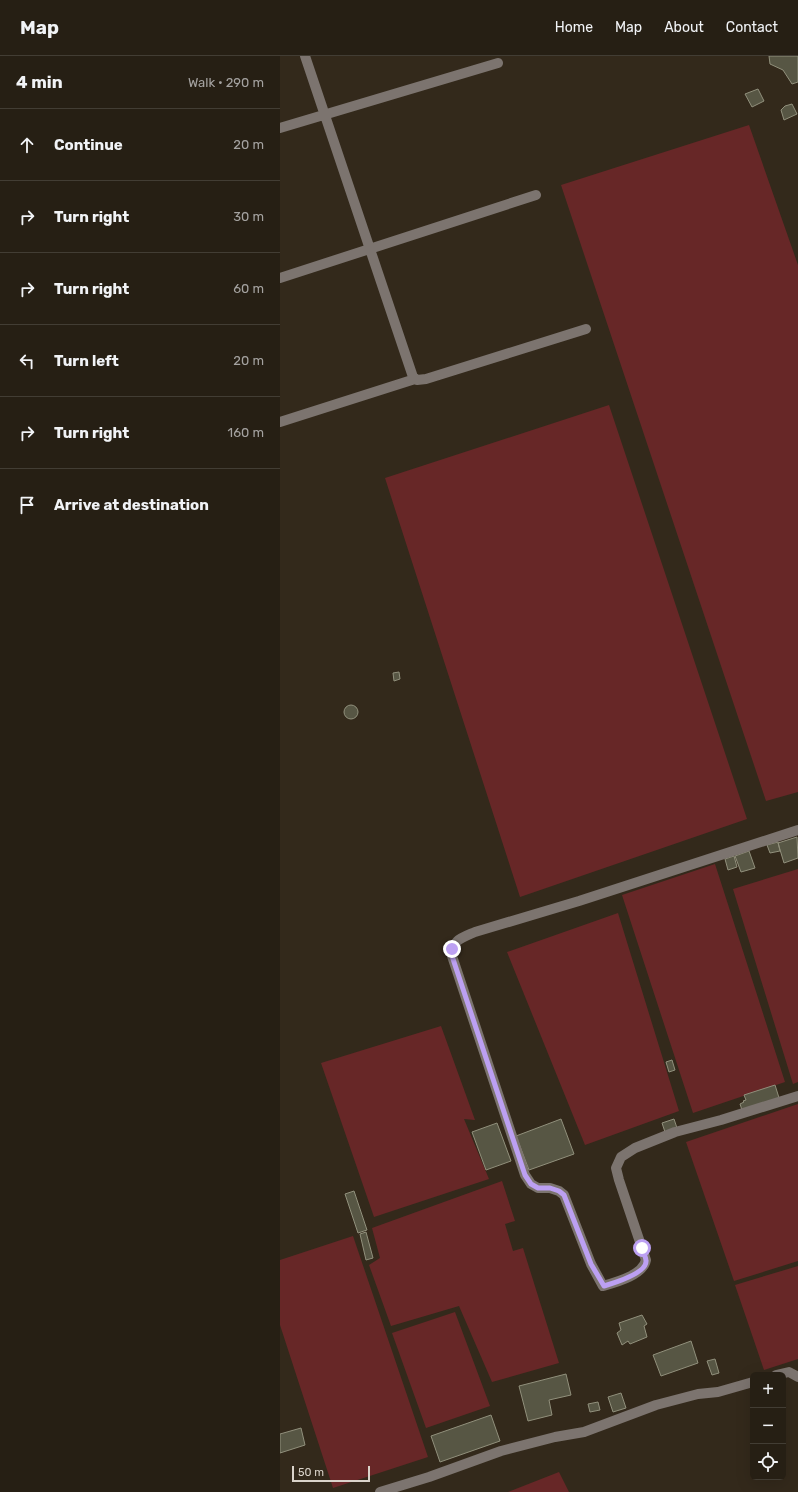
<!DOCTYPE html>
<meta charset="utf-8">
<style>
:root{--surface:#261f14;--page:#322c22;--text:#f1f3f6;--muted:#a4a2a0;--line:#423d34}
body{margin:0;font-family:Rubik,sans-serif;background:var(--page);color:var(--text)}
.controls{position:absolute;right:12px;bottom:12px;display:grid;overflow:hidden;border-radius:6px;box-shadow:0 4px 16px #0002}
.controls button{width:36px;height:36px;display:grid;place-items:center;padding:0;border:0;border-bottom:1px solid var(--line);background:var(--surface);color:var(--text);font:20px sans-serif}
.scale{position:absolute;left:12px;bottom:10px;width:78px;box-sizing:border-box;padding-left:4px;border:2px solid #dad3ca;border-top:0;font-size:11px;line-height:14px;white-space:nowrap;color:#dad3ca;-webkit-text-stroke:3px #33291b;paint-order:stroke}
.stop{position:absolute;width:12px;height:12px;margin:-9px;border:3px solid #bca0f2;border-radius:50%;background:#fff}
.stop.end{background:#bca0f2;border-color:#fff;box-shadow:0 1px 4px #0008}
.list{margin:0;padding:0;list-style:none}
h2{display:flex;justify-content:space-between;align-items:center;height:52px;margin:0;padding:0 16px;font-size:17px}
h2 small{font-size:13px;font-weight:400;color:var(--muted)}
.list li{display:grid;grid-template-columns:26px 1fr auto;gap:12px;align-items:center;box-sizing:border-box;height:72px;padding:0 16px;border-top:1px solid var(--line)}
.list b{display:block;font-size:15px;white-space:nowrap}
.list em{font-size:13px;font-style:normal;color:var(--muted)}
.icon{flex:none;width:22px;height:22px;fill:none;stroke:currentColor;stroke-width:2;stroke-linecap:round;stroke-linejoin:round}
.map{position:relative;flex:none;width:518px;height:1436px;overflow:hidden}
header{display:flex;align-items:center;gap:24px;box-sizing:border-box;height:56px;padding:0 20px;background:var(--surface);border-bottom:1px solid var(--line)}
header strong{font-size:19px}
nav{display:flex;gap:22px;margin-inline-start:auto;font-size:14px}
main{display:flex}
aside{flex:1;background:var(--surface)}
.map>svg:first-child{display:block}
.green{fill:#672727}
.building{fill:#575644;stroke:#91907c}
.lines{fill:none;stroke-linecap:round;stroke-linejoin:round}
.minor{stroke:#7c746f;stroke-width:10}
.route{stroke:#bca0f2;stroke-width:5}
</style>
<header>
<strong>Map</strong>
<nav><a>Home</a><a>Map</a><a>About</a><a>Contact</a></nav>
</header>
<main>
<aside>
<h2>4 min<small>Walk · 290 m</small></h2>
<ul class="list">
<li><svg class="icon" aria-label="ahead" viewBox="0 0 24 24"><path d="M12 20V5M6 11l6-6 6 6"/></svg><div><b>Continue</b></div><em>20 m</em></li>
<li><svg class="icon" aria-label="right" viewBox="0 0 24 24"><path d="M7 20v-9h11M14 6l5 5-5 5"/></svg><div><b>Turn right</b></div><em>30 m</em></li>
<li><svg class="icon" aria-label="right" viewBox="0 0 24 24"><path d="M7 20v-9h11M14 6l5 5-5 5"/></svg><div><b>Turn right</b></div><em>60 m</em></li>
<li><svg class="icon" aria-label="left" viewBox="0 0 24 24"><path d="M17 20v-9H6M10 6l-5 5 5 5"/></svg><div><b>Turn left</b></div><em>20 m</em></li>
<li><svg class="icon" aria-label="right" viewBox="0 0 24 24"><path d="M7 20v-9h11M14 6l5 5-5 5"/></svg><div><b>Turn right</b></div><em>160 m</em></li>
<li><svg class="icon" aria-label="arrive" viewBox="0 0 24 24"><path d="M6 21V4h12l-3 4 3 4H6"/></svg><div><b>Arrive at destination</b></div></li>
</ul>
</aside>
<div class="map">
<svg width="518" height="1436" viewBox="0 0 518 1436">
<rect width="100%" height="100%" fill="#33291b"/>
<path class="green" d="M469 69 518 209V736L486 745 281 129Z
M329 349 467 763 240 841 105 422Z
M435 808 505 1026 413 1057 342 839Z
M518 813V1026L513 1028 453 833Z
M338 857 399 1055 305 1089 227 896Z
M161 970 195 1064 184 1063 209 1123 94 1161 41 1007Z
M518 1048V1205L454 1225 406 1086Z
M222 1125 235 1165 225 1168 233 1195 243 1192 279 1307 212 1326 179 1250 111 1270 89 1209 100 1202 92 1172Z
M73 1180 148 1401 53 1432 0 1269V1204Z
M518 1210V1303L484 1314 455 1229Z
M175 1256 210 1350 146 1372 112 1277Z
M279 1416 289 1436H228Z"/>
<path class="building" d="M489 0H518V26L512 28 503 14 490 8Z
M478 33 484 45 472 51 465 38Z
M512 48 517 58 504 64 501 54 505 50Z
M119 616 120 623 114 625 113 617Z
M64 656a7 7 0 1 1 14 0a7 7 0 1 1-14 0Z
M517 781 518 802 504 807 498 787Z
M498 786 500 795 490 797 487 789Z
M469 795 475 812 461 816 455 800Z
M454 800 457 811 448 814 445 803Z
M392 1004 395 1014 389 1016 386 1006Z
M495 1029 500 1045 463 1057 460 1048 464 1046 463 1045 466 1044 464 1039Z
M281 1063 294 1098 249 1114 236 1080Z
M394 1063 397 1072 385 1076 382 1067Z
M217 1067 231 1105 206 1114 192 1076Z
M74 1135 87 1174 78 1177 65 1138Z
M86 1176 93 1202 86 1204 80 1178Z
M362 1259 367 1268 364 1270 367 1281 350 1288 348 1285 342 1289 337 1277 341 1274 339 1267Z
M411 1285 418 1307 381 1320 373 1299Z
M435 1303 439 1317 432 1319 427 1305Z
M286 1318 291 1339 269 1344 272 1359 248 1365 239 1330Z
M341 1337 346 1352 333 1356 328 1341Z
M318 1346 320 1354 310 1356 308 1348Z
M211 1359 220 1385 160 1406 151 1380Z
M21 1372 25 1389 0 1397V1378Z"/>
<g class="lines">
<path class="minor" d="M25 0 133 321 137 324 146 323 306 273
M0 72 218 7
M0 222 256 139
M0 366 135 323
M518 774 299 845 195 876C181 882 172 884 172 900L245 1119 251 1128 258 1132H270L279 1135 284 1139 311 1208 323 1230C337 1226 363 1219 366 1204L339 1124 336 1112 341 1101 355 1092 395 1076 441 1064 518 1040
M496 1319 509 1316 518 1321
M100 1436 149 1421 221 1395 275 1381 304 1376 376 1349 418 1338 438 1336 473 1326"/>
</g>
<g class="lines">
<path class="route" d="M172 893V900L245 1119 251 1128 258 1132H270L279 1135 284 1139 311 1208 324 1230C334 1227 367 1217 366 1205 366 1201 363 1196 362 1192"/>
</g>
</svg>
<div class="controls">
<button>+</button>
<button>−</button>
<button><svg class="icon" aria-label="locate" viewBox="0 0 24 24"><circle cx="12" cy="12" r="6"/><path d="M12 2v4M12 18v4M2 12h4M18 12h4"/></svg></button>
</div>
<div class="scale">50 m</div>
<div class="stop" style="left:362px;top:1192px"></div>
<div class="stop end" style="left:172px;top:893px"></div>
</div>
</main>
